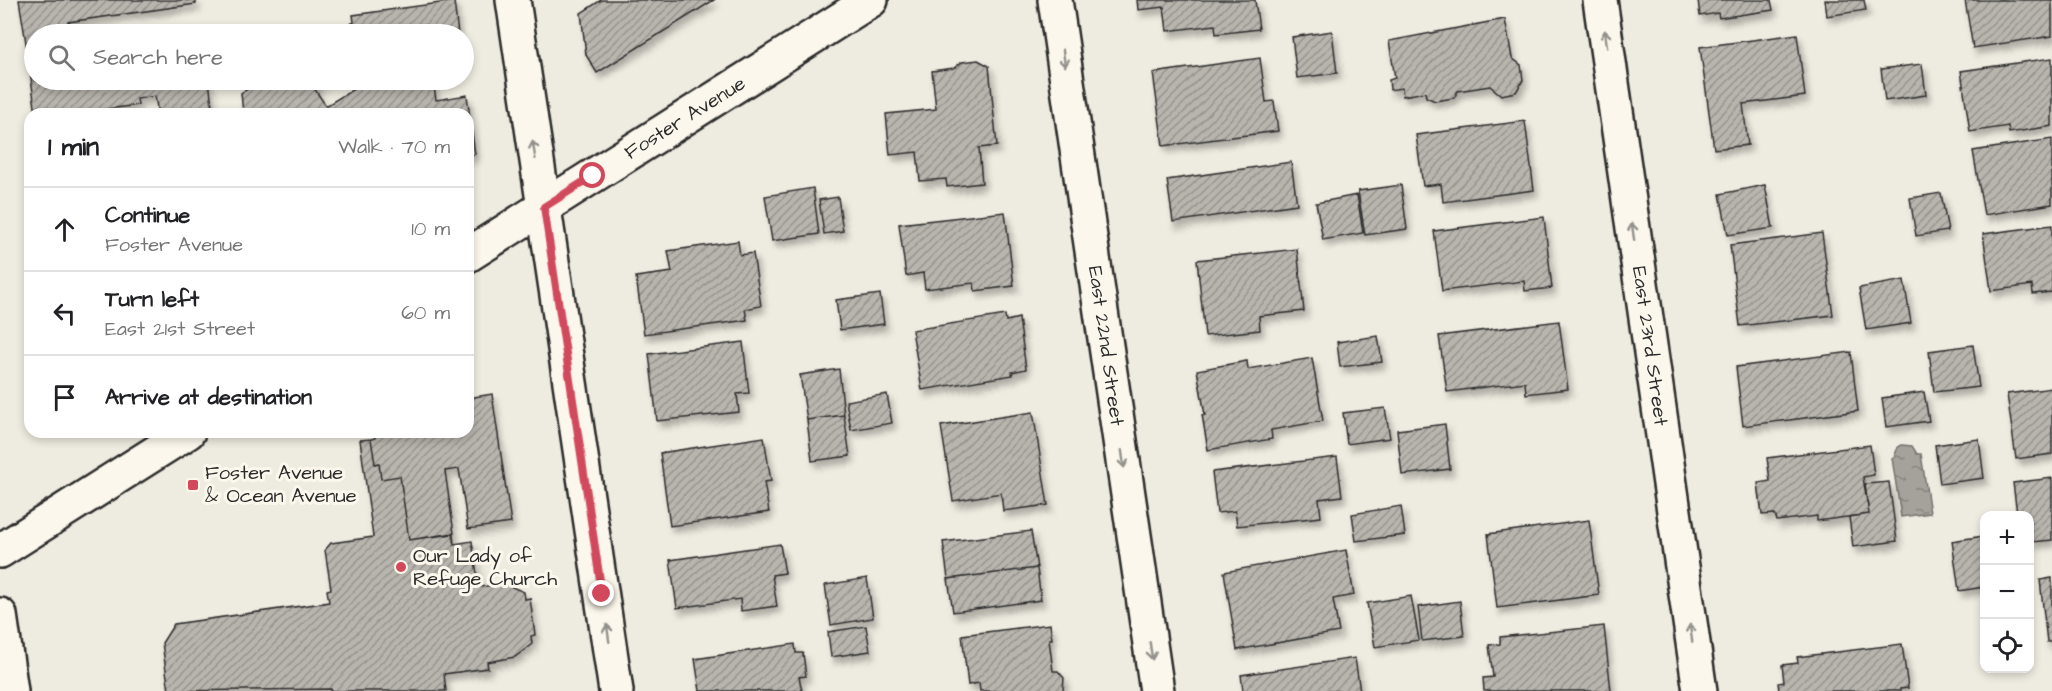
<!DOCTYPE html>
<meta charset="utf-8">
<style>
:root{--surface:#fff;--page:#f6f6f6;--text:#202124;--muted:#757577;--line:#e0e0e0}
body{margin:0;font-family:"Architects Daughter",sans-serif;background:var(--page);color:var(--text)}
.controls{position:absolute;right:18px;bottom:18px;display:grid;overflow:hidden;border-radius:12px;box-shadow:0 3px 9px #0003}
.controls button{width:54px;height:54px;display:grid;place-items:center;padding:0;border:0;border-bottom:2px solid var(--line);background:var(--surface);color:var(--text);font:30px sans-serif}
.stop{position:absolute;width:18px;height:18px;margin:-14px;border:4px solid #d1495b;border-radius:50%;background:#fff}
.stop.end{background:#d1495b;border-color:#fff;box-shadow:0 2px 6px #0008}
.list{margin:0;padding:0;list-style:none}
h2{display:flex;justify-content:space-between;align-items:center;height:78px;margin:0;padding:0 24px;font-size:26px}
h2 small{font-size:20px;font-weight:400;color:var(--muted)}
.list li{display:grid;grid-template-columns:39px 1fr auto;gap:18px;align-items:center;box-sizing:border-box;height:84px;padding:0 24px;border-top:2px solid var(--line)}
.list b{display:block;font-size:22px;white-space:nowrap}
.list p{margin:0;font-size:20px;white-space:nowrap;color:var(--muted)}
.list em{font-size:20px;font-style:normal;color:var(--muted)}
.icon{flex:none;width:33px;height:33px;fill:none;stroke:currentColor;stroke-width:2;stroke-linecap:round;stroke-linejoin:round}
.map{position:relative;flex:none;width:2052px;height:691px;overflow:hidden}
.search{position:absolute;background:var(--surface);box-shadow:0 3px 9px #0003;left:24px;top:24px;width:450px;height:66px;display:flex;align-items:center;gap:15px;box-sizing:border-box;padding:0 21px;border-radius:33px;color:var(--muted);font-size:22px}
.panel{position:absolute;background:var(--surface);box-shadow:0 3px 9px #0003;left:24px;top:108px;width:450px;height:330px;border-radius:18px}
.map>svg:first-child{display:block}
.water{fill:url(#water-ripples);stroke:#74726e;stroke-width:1.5}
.building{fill:url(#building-hatch);stroke:#2b2b2b;stroke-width:1.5;filter:url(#shadow)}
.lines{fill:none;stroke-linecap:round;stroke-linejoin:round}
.minor-casing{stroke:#2b2b2b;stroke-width:38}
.secondary-casing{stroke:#2b2b2b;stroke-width:38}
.minor{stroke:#fbf7ec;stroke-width:33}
.secondary{stroke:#fbf7ec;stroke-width:33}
.oneway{stroke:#93918c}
.route{stroke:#d1495b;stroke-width:8}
.poi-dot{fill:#d1495b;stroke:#fbf7ec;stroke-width:2}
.labels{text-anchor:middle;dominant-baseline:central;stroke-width:6;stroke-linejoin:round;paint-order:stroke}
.street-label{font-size:20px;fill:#2b2b2b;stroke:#fbf7ec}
.poi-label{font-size:20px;fill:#2b2b2b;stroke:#fbf7ec;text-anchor:start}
</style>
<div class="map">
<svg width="2052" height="691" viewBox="0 0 2052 691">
<defs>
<pattern id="water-ripples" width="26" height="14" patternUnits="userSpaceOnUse" patternTransform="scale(1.5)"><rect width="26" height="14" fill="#a4a29a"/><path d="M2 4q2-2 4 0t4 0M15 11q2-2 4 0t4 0" fill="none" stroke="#86847e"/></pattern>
<pattern id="building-hatch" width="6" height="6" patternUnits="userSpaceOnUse" patternTransform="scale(1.5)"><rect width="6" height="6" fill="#b8b5ae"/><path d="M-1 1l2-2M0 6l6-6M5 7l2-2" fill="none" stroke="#96938e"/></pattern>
<filter id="shadow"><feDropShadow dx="3.5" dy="6" stdDeviation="3" flood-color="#0004"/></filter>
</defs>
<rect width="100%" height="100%" fill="#eeebe0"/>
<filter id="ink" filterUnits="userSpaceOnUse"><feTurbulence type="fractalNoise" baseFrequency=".0167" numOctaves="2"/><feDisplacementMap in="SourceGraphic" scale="12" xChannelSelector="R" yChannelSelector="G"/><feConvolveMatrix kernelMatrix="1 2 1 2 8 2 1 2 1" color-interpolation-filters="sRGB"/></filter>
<g filter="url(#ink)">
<path class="water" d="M1902 445 1912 446 1917 454H1921L1930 513 1901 517 1892 458 1894 457 1898 447Z"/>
<path class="building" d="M19 0H196V4L68 22 70 34H34V42L26 43Z
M601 0H714L597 73 586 55 581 13Z
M1137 0H1255L1259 29 1216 34 1215 25 1167 31 1164 7 1138 10Z
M1698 0H1771L1773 10 1719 18 1718 13 1700 16Z
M1825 0H1864L1866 10 1827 16Z
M1965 0H2052V36L1973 48Z
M454 1 458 34H334L354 22 353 15Z
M1505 19 1512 58 1521 65 1523 80 1516 92 1501 95 1490 86 1458 91 1454 98 1435 101 1426 97 1425 92 1403 96 1402 88 1390 90 1389 80 1395 78 1389 41Z
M1332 31 1337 73 1297 78 1292 37Z
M1797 34 1805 96 1743 104 1748 145 1714 149 1700 47Z
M34 42V80H209L213 114H158L155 96 137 99 138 105 92 111V114H36L26 43Z
M1260 58 1266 102 1274 101 1278 131 1163 146 1153 73Z
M2052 58V126L2009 133 2008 126 1970 132 1961 71Z
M978 60 989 66 997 146 979 148 982 183 947 187 946 179 920 181 917 152 890 155 886 114 936 109 932 71 954 68 962 62Z
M1922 64 1926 95 1885 101 1881 69Z
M262 80H321L323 82 314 88 326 106 368 80H433L436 100 467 95 475 154 468 158V114H243L241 93Z
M1525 121 1534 190 1443 202 1441 184 1423 186 1416 135Z
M2052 139V204L1984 215 1973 151Z
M1291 162 1297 204 1173 222 1167 180Z
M1401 185 1407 229 1365 235 1358 191Z
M1765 185 1773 228 1728 235 1720 194Z
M813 188 819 234 772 241 765 196Z
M1941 193 1948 231 1916 236 1910 198Z
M1357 195 1363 233 1323 240 1316 203Z
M838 197 843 231 824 234 819 200Z
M1005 212 1014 286 975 291 974 283 925 289 923 273 906 276 899 224Z
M1544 217 1552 288 1525 291 1524 281 1442 291 1434 231Z
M2052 225V292L2033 294 2032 285 1991 291 1983 234Z
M1822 233 1833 315 1740 326 1730 245Z
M738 241 740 255 753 253 761 306 745 309 747 320 644 334 636 277 672 272 668 251Z
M1297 249 1304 311 1259 316 1260 330 1205 336 1197 260Z
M1904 280 1911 323 1866 330 1859 288Z
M880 294 884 324 840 330 836 300Z
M1005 315 1006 321 1019 318 1026 369 1012 372 1013 375 922 390 912 330Z
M1559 321 1568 389 1526 394 1525 382 1447 392 1439 336Z
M1378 336 1382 362 1340 367 1337 342Z
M743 342 749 393 737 394 739 412 657 421 649 354Z
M1973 345 1979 387 1934 392 1929 351Z
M1851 352 1858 411 1743 426 1736 367Z
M1312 358 1323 421 1271 430 1272 439 1208 450 1202 415H1205L1197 370 1247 361 1248 369Z
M839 369 844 415 807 420 800 375Z
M2052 388V454L2016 459 2007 394Z
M1924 392 1929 421 1886 427 1882 398Z
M492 394 511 523 468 529 459 469 445 471 454 533 409 540 400 476 381 479 379 463 375 464 371 439 375 438 374 432H468V398Z
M887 394 892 423 851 430 846 401Z
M1385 408 1390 438 1347 444 1343 413Z
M1033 412 1048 505 1003 511 1001 493 953 501 941 426Z
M844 415 850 456 812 461 807 420Z
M1445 424 1450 469 1402 475 1397 430Z
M764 437 771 481 764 482 769 512 670 526 660 453Z
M371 439 375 464 379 463 381 479 400 476 409 540 453 534 454 544 472 541 479 587 505 584 524 592 525 599 530 598 535 635 531 636 532 644 515 657 487 662 488 668 444 674 446 691H331V689L169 691 162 643 174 624 329 602 327 590 331 589 325 550 331 543 373 537 360 440Z
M1979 439 1984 478 1940 484 1935 445Z
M1870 445 1874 475 1863 477 1869 514 1817 521V516L1777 521 1775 514 1762 515 1758 483 1770 481 1767 458Z
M1337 457 1342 496 1319 499 1321 517 1237 526 1235 511 1217 513 1212 472Z
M2052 478V540L2032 542 2030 516 2028 513 2017 514 2013 483Z
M1889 482 1897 541 1853 547 1849 517 1869 514 1865 484Z
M1401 506 1405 535 1356 541 1352 514Z
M1589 520 1599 595 1497 608 1488 534Z
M1031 531 1037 568 948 579 943 542Z
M1984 536V587L1959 591 1952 541Z
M780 544 785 573 772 575 777 606 741 611 740 599 677 608 670 560Z
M1346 550 1354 595 1333 599 1339 632 1237 650 1224 572Z
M1037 568 1041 600 953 612 948 579Z
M867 578 873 618 831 625 825 585Z
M2052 578V642H2047L2040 580Z
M1411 596 1419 640 1375 647 1367 603Z
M1460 601 1464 636 1422 641 1418 607Z
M1050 624 1052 639H1049L1053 671H1058L1064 678 1063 691H980L979 683 968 685 962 635Z
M866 626 870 651 831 657 828 632Z
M1604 626 1611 691H1484L1483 678 1493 677 1489 645 1500 644V637Z
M795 644 796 653H803L806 676 799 677 802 691H700L695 659Z
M1902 644 1908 688 1900 689V691H1779L1778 683 1784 682 1782 665 1798 663 1797 657Z
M1355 658 1360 691H1243L1241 675Z"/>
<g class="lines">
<g class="minor-casing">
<path id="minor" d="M513 0 616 691
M1055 0 1157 691
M1600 0 1700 691
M468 255 871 0
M0 551 188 432"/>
</g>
<g class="secondary-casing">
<path id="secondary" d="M0 615 11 691"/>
</g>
<use href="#minor" class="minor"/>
<use href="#secondary" class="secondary"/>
</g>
<defs><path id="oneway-shaft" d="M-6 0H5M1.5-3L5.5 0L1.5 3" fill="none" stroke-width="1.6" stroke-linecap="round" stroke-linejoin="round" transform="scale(1.5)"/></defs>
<g class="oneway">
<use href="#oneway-shaft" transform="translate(1606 39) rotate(-98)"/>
<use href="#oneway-shaft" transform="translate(1064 58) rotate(82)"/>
<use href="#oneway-shaft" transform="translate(534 150) rotate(-99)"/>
<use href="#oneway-shaft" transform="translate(1633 232) rotate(-98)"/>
<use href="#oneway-shaft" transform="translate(1123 459) rotate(82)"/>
<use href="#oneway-shaft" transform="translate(608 633) rotate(-98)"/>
<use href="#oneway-shaft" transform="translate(1691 633) rotate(-98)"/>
<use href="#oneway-shaft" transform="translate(1151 651) rotate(82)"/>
</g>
</g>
<g class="lines" filter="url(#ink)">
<path class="route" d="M593 176 544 207 602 594"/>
</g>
<g class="poi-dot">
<rect x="187" y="479" width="12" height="12" rx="3"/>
<circle cx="401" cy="567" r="6"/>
</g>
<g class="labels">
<g class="street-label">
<text transform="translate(685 118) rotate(-32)">Foster Avenue</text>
<text transform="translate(1106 346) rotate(82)">East 22nd Street</text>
<text transform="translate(1650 346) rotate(82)">East 23rd Street</text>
</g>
<g class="poi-label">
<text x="205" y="473">Foster Avenue<tspan x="205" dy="23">&amp; Ocean Avenue</tspan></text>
<text x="413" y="556">Our Lady of<tspan x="413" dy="23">Refuge Church</tspan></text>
</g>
</g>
</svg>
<div class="controls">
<button>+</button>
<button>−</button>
<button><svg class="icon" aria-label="locate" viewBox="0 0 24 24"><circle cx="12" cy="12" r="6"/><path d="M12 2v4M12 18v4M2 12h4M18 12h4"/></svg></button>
</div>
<div class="stop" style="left:593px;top:176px"></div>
<div class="stop end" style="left:602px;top:594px"></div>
<div class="search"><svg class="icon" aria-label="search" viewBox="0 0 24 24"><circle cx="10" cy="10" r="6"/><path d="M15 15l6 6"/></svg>Search here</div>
<section class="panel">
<h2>1 min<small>Walk · 70 m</small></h2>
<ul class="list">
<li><svg class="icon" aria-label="ahead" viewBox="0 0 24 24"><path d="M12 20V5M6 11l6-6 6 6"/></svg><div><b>Continue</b><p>Foster Avenue</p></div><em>10 m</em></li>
<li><svg class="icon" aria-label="left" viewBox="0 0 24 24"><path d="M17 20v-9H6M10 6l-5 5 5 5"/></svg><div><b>Turn left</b><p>East 21st Street</p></div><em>60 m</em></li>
<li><svg class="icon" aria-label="arrive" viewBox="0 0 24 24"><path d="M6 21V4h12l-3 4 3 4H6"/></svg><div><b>Arrive at destination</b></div></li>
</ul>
</section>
</div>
